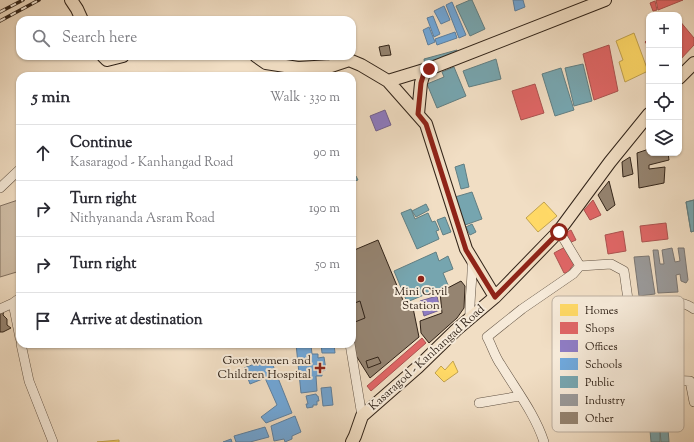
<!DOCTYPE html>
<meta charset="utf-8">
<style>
:root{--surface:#fff;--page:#f7f7f7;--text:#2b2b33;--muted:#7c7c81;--line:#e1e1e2}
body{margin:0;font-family:"Sorts Mill Goudy",serif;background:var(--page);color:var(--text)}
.controls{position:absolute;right:12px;top:12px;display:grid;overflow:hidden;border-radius:8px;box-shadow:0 1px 3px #0004}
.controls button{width:36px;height:36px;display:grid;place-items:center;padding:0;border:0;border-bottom:1px solid var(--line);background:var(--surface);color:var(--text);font:20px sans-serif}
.stop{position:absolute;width:12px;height:12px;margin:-9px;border:3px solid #8f2418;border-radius:50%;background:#fff}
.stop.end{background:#8f2418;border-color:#fff;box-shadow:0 1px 4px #0008}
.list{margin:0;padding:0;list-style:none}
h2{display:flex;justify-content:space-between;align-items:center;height:52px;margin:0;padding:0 16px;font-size:17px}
h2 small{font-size:13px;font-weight:400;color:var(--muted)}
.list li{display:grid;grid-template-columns:26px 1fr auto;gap:12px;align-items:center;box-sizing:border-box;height:56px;padding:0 16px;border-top:1px solid var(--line)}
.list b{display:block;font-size:15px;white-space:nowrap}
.list p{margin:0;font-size:13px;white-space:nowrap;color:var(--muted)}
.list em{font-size:13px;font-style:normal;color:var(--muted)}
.icon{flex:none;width:22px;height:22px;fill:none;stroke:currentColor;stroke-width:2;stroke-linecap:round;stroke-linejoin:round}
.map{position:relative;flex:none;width:694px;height:442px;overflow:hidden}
.search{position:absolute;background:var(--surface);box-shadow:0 1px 3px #0004;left:16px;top:16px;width:340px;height:44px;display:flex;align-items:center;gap:10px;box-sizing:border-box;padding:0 14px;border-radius:12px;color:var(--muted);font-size:15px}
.panel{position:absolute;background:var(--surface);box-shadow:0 1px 3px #0004;left:16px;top:72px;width:340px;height:276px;border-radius:12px}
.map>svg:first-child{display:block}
.green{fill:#d0bea7;stroke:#807060}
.homes{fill:#ffd966;stroke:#c1a24f}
.shops{fill:#e06666;stroke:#ac524f}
.offices{fill:#8e7cc3;stroke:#726190}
.schools{fill:#6fa8dc;stroke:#5c80a1}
.public{fill:#76a5af;stroke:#617e82}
.industry{fill:#999;stroke:#7a7672}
.building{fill:#958471;stroke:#312318}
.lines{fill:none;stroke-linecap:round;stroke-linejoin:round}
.minor-casing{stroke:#615243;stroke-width:10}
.major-casing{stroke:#312318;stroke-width:14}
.minor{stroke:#f6ead9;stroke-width:9}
.major{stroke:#f1dec4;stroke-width:12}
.rail-casing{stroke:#312318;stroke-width:3.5}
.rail{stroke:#f6ead9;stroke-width:2;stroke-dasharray:6;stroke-linecap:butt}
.route{stroke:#8f2418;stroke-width:5}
.poi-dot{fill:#8f2418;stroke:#f6ead9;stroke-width:1.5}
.labels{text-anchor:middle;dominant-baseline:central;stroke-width:4;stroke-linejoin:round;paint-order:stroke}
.poi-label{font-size:12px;fill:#312318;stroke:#f6ead9}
.street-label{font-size:12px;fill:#312318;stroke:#f6ead9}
.key{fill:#f6ead9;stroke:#bbae9f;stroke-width:1}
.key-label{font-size:11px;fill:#312318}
</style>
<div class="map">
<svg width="694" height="442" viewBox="0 0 694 442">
<rect width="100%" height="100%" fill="#f1dec4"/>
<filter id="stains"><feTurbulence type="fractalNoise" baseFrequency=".005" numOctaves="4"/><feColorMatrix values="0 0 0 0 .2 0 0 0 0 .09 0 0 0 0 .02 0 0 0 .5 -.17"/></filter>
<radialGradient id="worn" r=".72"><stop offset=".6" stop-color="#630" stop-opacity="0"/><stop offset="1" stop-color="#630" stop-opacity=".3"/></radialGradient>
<path class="green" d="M18 200 20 205V271L0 277V206Z"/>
<path class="homes" d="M634 33 648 71 625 82 619 62 623 60 616 41Z
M544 202 557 216 538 232 526 218Z
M453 361 458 372 444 382 435 373 441 366 445 370Z
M119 440V442H97Z"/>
<path class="shops" d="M656 0H683L658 10Z
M655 1 657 10 653 11 650 3Z
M679 20 694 38V45L679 61Z
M649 38V47L645 42Z
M609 45 618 91 594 100 583 54Z
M535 84 544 113 521 120 512 91Z
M593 200 601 215 590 220 584 210Z
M666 223 668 239 642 242 640 226Z
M571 230 576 240 569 243 565 233Z
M623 231 626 251 608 254 605 235Z
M565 247 574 264 567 273H564L554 253Z
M422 338 426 343 371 391 367 386Z"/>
<path class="offices" d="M385 110 391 125 376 131 370 116Z
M437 296 440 310 424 316 420 301Z"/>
<path class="schools" d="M513 0H523L525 7 515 11Z
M452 2 466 35 459 38 446 5Z
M444 6 450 20 441 24 434 11Z
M433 16 440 34 434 37 427 18Z
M429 27 435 42 428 45 423 30Z
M455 32 457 38 437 45 435 39Z
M380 252 401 301 393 305 376 263 378 262 375 254Z
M357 256 364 272 356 276 352 267V258Z
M371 257 375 269 366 271 361 260Z
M366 274 377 304 366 308 355 277Z
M378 308 388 340 378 344 367 313Z
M361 322 374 356 366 360 353 326Z
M411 328 415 337 397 351 381 359 375 346Z
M296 344 311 345 312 354H318V358L324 357 326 370 322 371V376H316L317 391 301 393Z
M321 344H334L335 353H322Z
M270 358 292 413 266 423 261 417 277 405 265 378 250 384 244 368Z
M331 387 333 405 323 406 321 388Z
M316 394 317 396H318L319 401H317V405H313V407L307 408 306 404H308L306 396Z
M295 416 301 432 292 436V439L285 442 284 439 274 441 271 426Z
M265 427 269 437 250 442H236L234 436Z
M231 439 232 442H223Z"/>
<path class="public" d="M470 0H472L485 29 470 36 456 6Z
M457 50 458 55 425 65 424 59Z
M496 59 501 79 469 87 463 71Z
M583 64 592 101 574 106 565 68Z
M454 67 466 96 437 108 427 84 444 77 442 72Z
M561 68 574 110 555 116 542 74Z
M464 164 469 187 461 189 455 167Z
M356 176 358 180 352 182V177Z
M472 192 482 219 465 225 455 197Z
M694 200V231L691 232 686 202Z
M694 200V231L691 232 686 202Z
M426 204 429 210 416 217 412 211Z
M411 209 415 219 428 213 432 222 435 221 439 230 436 231 439 239 417 249 401 213Z
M445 217 451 232 443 235 437 220Z
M472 224 476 232 470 235 466 227Z
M436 252 439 261 448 256 453 269 443 273 448 285 407 302 394 271Z
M668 429 669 442H661L660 430Z
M650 430H660V442H651Z"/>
<path class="industry" d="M672 248 675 262 680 261 678 248H684L688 280 686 283 681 281 680 274 676 275 678 292 658 293 653 250H658L660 264H664L662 250Z
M649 256 655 294 639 296 634 257Z"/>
<path class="building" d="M389 45 391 55 381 56 379 47Z
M649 149V153H668L669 160 649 165V169L665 167 664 183 639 188 637 153Z
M630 157 633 174 623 177 622 162Z
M609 181 615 205 607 211 598 195Z
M378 240 405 305 412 303 419 337 370 378 355 354 352 323V251Z
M461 281 465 286 464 308 457 318 429 343 421 333 420 321 442 313 440 292Z
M360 301 365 318 355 322 352 312V304Z
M4 310 3 315 7 319V325L11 328 3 332H0V311Z
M378 357 381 363 368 368 366 361Z"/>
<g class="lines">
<g class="minor-casing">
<path id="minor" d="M296 76 312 69
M0 188 20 169
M559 231 580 266 611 264 624 271 632 328 669 380 690 381 694 402
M20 298 13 303 20 338
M0 309 13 303
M470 318C469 298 473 279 472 260
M630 318C649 309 675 294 694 309
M21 344 29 381 53 442
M350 344 362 416
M479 403 520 396
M544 442C535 414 516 390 501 365 495 357 492 346 487 337L522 309 573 274 580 266"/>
</g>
<g class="major-casing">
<path id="major" d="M71 0 77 9 82 20
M103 56 107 60 123 56
M256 56 266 63 298 68 331 66 349 60 361 65 388 81 426 124 466 249 495 297
M679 78 694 63
M388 81 434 67 605 0
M418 114 421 83 424 73 429 69
M352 442 355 436 362 416 418 367 456 330 495 297 559 231 610 162 649 114"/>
</g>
<use href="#minor" class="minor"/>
<use href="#major" class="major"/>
<g class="rail-casing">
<path id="rail" d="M0 12 23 0
M0 21 39 0"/>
</g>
<use href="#rail" class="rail"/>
</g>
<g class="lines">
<path class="route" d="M429 69 424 73 421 83 418 114 426 124 466 250 495 297 559 232"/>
</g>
<g class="poi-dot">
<circle cx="421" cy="279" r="4"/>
<path d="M318 362h4v4h4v4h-4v4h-4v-4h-4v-4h4z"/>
</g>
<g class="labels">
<g class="poi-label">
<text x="421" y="292">Mini Civil<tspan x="421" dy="14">Station</tspan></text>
<text x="311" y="361" text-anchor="end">Govt women and<tspan x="311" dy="14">Children Hospital</tspan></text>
</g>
<g class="street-label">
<text transform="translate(427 358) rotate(-42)">Kasaragod - Kanhangad Road</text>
</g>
</g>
<rect x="552" y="296" width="132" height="136" rx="6" class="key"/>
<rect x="560" y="304" width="18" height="12" fill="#ffd966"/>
<rect x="560" y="322" width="18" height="12" fill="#e06666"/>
<rect x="560" y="340" width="18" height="12" fill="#8e7cc3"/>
<rect x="560" y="358" width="18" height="12" fill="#6fa8dc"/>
<rect x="560" y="376" width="18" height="12" fill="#76a5af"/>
<rect x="560" y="394" width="18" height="12" fill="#999"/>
<rect x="560" y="412" width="18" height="12" fill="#958471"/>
<g class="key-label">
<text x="585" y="314">Homes</text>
<text x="585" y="332">Shops</text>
<text x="585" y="350">Offices</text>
<text x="585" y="368">Schools</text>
<text x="585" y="386">Public</text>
<text x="585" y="404">Industry</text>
<text x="585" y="422">Other</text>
</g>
<rect width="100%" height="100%" filter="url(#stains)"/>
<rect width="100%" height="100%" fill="url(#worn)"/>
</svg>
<div class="controls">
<button>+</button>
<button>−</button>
<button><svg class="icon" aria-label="locate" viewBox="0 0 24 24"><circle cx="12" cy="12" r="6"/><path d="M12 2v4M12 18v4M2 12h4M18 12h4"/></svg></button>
<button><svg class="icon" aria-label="layers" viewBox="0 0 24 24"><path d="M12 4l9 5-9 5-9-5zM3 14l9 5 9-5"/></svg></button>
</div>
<div class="stop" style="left:559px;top:232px"></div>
<div class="stop end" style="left:429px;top:69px"></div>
<div class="search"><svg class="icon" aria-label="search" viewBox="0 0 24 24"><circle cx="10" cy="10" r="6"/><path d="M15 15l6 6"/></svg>Search here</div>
<section class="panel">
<h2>5 min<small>Walk · 330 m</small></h2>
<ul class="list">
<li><svg class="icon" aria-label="ahead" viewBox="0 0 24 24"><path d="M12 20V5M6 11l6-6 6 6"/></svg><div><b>Continue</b><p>Kasaragod - Kanhangad Road</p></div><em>90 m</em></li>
<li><svg class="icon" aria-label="right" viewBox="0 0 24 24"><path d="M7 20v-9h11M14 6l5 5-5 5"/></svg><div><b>Turn right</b><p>Nithyananda Asram Road</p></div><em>190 m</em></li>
<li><svg class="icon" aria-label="right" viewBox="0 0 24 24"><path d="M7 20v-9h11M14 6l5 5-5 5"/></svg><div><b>Turn right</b></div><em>50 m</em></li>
<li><svg class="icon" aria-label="arrive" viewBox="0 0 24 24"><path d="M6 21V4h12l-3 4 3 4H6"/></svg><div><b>Arrive at destination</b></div></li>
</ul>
</section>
</div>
